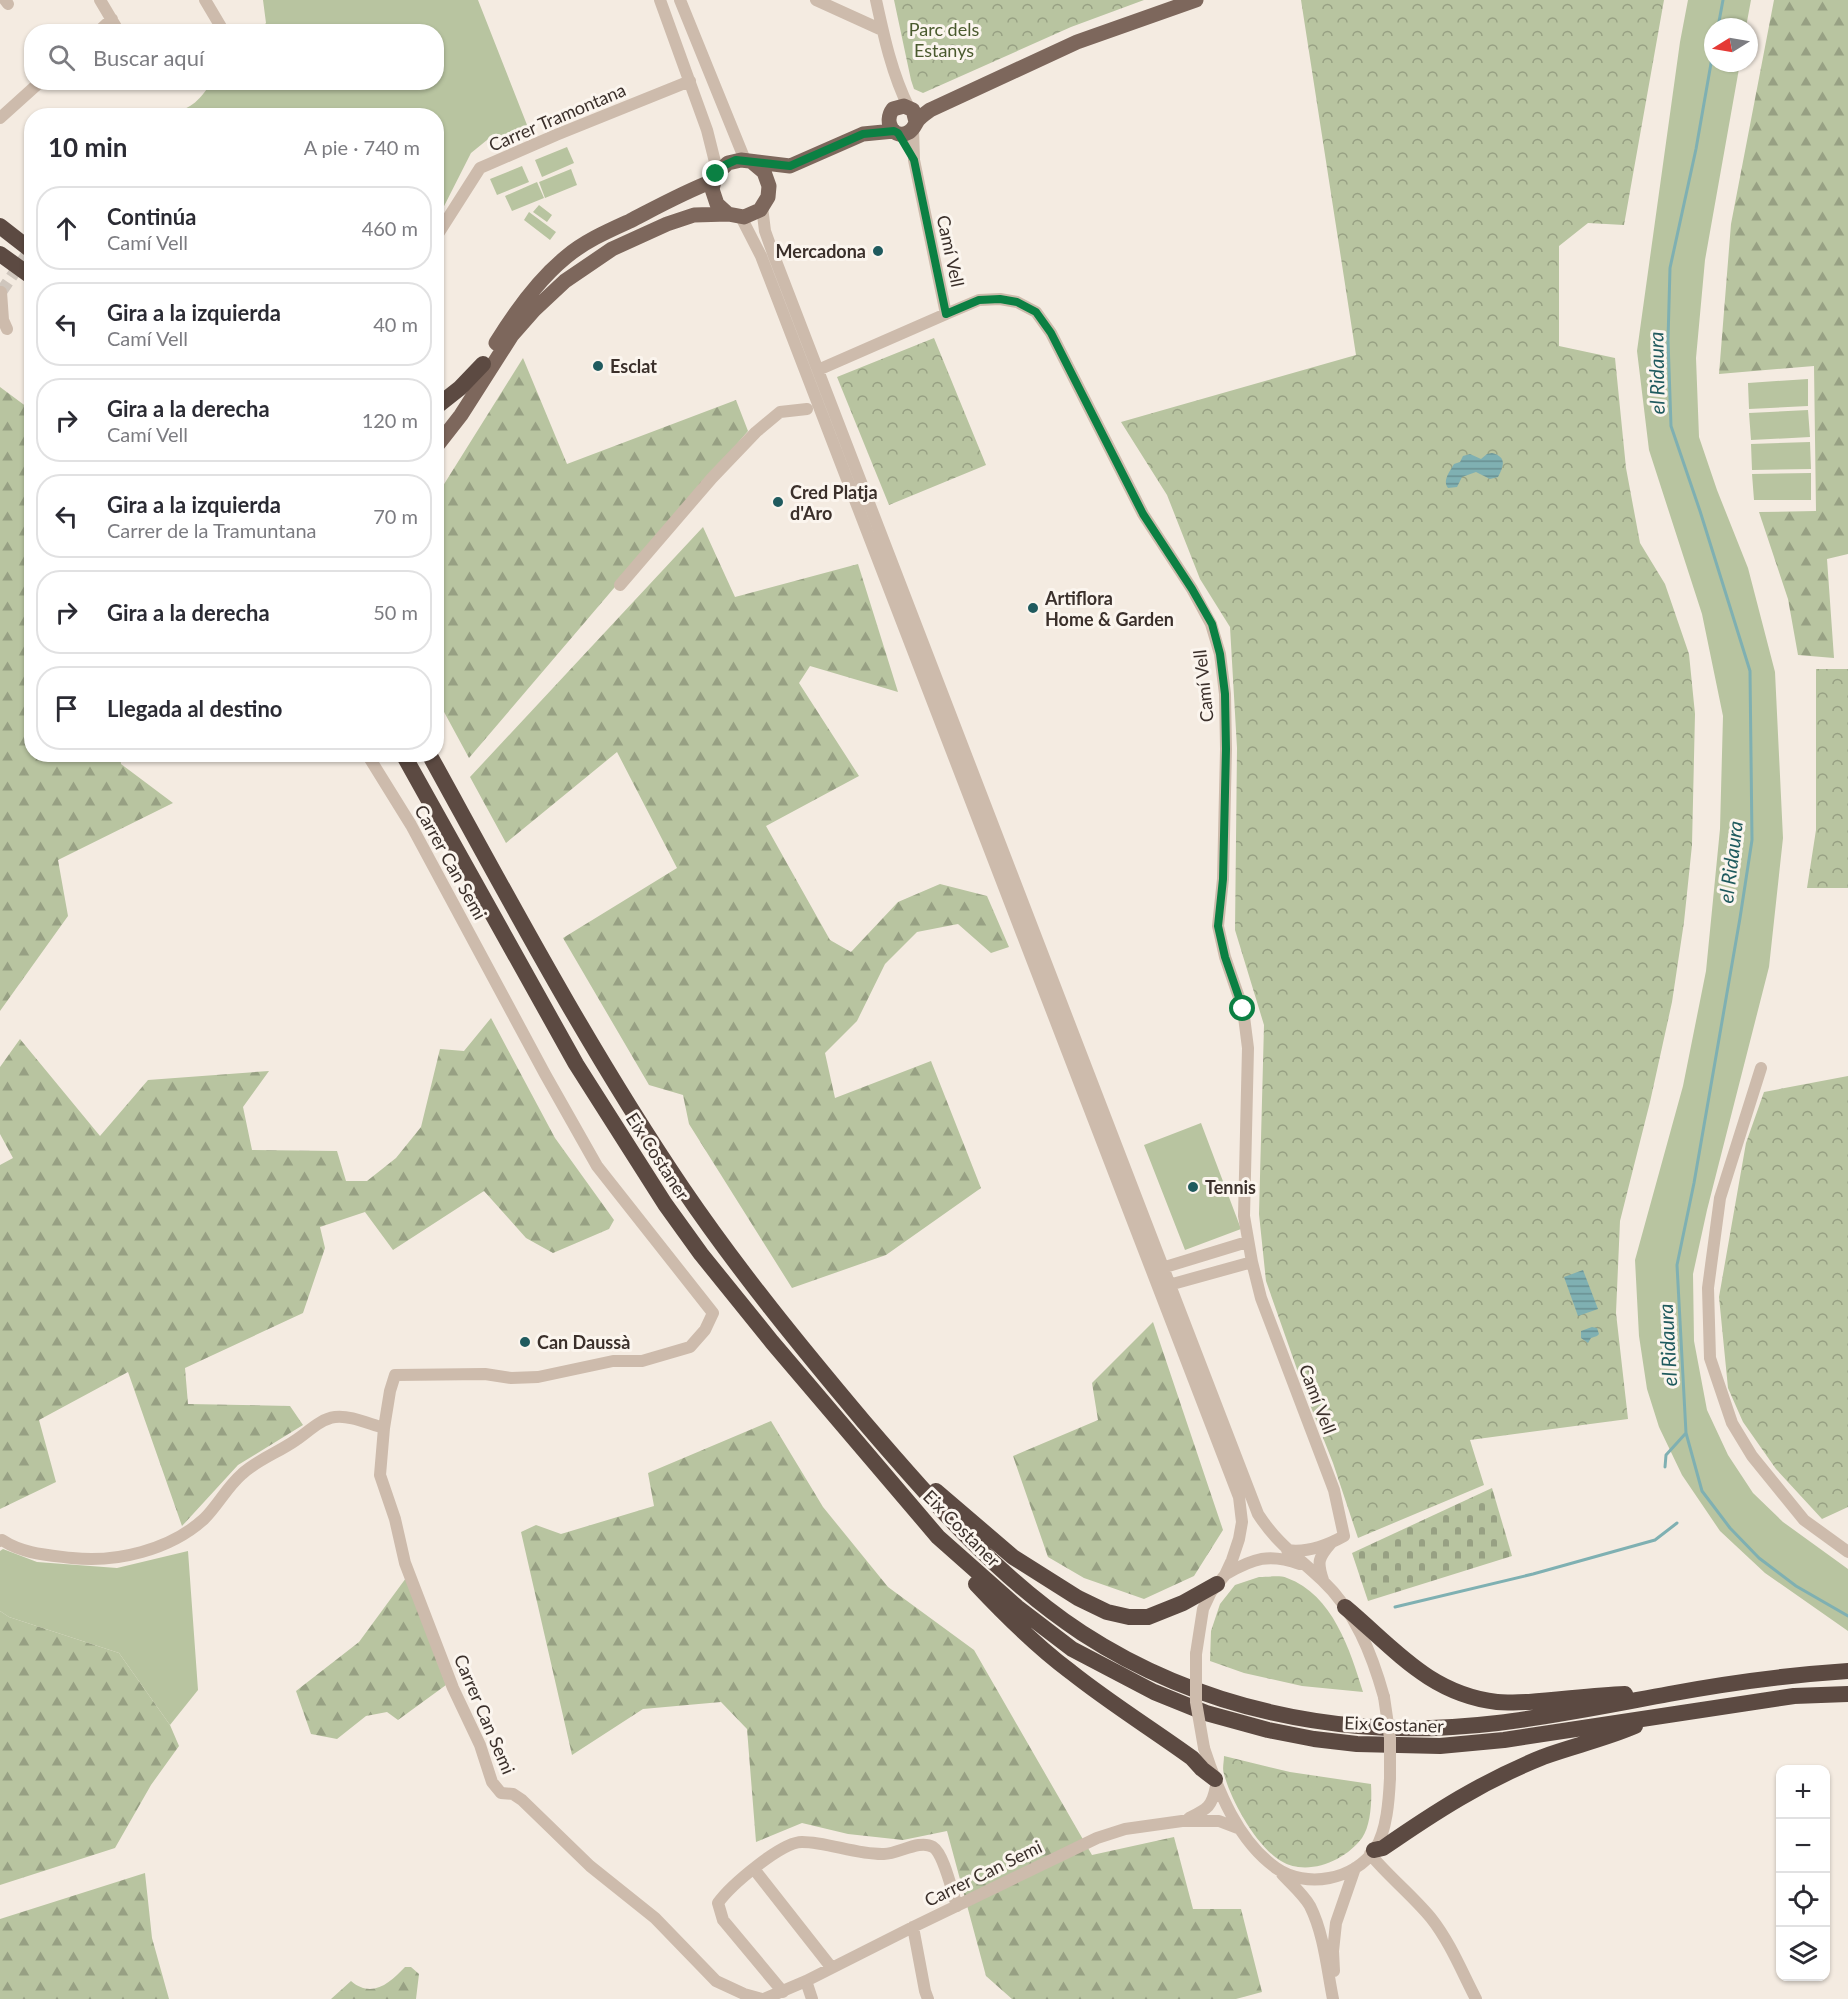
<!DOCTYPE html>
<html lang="es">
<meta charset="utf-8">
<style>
:root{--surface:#fff;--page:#f2f2f3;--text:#2b2b33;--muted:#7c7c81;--line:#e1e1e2}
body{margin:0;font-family:Lato,sans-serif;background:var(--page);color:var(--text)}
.controls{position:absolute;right:18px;bottom:18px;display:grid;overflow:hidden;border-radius:12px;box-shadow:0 2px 4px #0004}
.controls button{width:54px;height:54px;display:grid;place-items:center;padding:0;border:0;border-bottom:2px solid var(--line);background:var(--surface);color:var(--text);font:30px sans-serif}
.compass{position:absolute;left:1704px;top:18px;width:54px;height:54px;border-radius:50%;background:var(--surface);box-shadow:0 2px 4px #0004;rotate:259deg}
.stop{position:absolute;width:18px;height:18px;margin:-14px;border:4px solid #0b8043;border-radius:50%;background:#fff}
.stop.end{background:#0b8043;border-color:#fff;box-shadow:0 2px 6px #0008}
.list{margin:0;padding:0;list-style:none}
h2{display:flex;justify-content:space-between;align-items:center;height:78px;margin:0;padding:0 24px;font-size:26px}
h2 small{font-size:20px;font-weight:400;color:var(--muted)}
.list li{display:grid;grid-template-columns:39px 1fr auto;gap:18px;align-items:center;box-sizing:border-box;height:84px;margin:0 12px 12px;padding:0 12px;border:2px solid var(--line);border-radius:24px}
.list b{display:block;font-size:22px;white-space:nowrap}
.list p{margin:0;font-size:20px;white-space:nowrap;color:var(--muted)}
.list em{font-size:20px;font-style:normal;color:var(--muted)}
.icon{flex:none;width:33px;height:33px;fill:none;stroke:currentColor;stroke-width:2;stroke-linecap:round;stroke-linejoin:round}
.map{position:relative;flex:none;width:1848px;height:1999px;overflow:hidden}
.search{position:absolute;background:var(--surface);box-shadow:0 2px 4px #0004;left:24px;top:24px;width:420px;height:66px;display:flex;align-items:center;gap:15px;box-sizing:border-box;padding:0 21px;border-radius:24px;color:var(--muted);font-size:22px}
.panel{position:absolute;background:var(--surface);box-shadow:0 2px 4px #0004;left:24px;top:108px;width:420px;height:654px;border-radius:24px}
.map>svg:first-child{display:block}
.green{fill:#b8c4a0}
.forest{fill:url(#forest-firs)}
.cemetery{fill:url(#cemetery-stones)}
.park{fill:url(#park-crowns)}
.water{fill:url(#water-rules)}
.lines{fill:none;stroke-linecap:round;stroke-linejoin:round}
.stream{stroke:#7fb0b2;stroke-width:3}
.minor-tunnel{stroke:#cfc6bd;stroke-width:12;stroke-dasharray:12 6;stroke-linecap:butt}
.minor{stroke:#cdbbac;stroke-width:12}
.major{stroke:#7d675c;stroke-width:15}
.highway{stroke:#5c4a42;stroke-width:16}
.minor-bridge{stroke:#cdbbac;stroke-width:12}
.route{stroke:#0b8043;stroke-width:8}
.poi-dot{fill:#1f5a5e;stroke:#fbf5ee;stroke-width:2}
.labels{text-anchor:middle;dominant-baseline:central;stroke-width:6;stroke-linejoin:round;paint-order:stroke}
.park-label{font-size:18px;fill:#4a5a2e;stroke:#fbf5ee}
.street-label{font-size:18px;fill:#3b302b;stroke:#fbf5ee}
.poi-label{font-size:18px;font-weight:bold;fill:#3b302b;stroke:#fbf5ee;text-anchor:start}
.water-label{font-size:20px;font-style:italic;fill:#1f5a5e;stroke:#fbf5ee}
</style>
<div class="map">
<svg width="1848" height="1999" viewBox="0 0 1848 1999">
<defs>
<pattern id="forest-firs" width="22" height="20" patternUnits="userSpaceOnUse" patternTransform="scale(1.5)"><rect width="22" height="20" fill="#b8c4a0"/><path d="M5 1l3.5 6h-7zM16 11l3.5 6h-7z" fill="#97a083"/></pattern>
<pattern id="cemetery-stones" width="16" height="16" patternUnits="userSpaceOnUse" patternTransform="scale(1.5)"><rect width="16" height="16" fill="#b8c4a0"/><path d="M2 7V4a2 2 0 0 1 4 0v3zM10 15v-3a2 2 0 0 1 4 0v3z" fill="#97a083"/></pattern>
<pattern id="park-crowns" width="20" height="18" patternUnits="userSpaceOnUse" patternTransform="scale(1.5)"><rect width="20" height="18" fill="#b8c4a0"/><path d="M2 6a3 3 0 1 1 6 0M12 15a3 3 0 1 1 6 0" fill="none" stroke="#97a083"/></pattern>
<pattern id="water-rules" width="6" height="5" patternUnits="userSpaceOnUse" patternTransform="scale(1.5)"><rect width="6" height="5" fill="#7fb0b2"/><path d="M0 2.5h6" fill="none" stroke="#699091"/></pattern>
</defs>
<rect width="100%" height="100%" fill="#f4ebe1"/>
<path class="green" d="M263 0H478L529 130 487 140 471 153 437 220 436 116 166 115C190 109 198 103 211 83L436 82V32L259 31 266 23Z
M1688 0H1751L1746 27H1713V63H1740L1705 260 1696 358 1699 437 1717 490 1748 568 1775 672 1783 838 1769 967 1707 1210 1693 1274 1694 1341 1707 1410 1728 1455 1753 1493 1783 1522 1848 1569V1631L1765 1573 1720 1531 1682 1475 1659 1427 1647 1389 1639 1336 1635 1260 1683 1086 1706 971 1720 829 1723 716 1702 614 1649 450 1637 351 1680 42Z
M567 147 574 163 542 177 535 160Z
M522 166 529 182 497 195 490 179Z
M571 169 577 185 545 198 539 182Z
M537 182 544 198 512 211 505 196Z
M539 205 552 215 547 222 533 212Z
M529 212 556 232 550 240 524 220Z
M1808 379V406L1749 409 1748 383Z
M1808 410 1810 437 1751 440 1749 413Z
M1810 442 1811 469 1752 470 1751 444Z
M1811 473V500H1754L1752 474Z
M1201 1123 1241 1229 1185 1250 1144 1145Z
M3 1549 37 1562 117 1568 188 1551 198 1690 170 1725 119 1653 9 1617 0 1611V1551Z"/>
<path class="forest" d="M1774 0H1848V554L1827 559 1834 658 1798 655 1788 599 1759 512 1816 511 1814 366 1719 374 1731 224Z
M523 358 567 464 736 400 748 431 469 758 437 699 436 497Z
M0 387 31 410 32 754 120 755 121 764 173 803 58 860 68 916 0 1011Z
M703 527 735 597 858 564 898 692 810 666 799 683 859 776 766 826 830 940 851 952 898 902 940 884 987 896 1009 947 991 953 958 924 917 932 885 964 857 1021 825 1053 835 1098 931 1061 981 1188 886 1255 792 1288 689 1124 683 1095 649 1085 563 938 677 868 617 752 506 843 470 777Z
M491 1018 555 1138 614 1220 609 1229 553 1253 526 1238 484 1191 393 1250 365 1212 320 1227 325 1248 303 1313 185 1368 188 1404 290 1406 303 1425 238 1465 182 1526 128 1372 39 1420 56 1482 0 1509V1165L13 1158 0 1134V1067L20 1039 100 1136 148 1080 269 1071 243 1107 252 1150 337 1151 346 1181H367L396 1158 421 1127 440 1049 464 1051Z
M1153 1322 1223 1530 1194 1576 1144 1599 1084 1578 1048 1557 1013 1456 1098 1420 1092 1383Z
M771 1421 823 1507 888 1587 974 1650 1092 1855 1174 1837 1193 1909H1241L1262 1992 1236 1999H1012L986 1976 947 1831 903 1840 848 1834 802 1823 756 1842 747 1729 721 1702 643 1709 572 1755 521 1532 536 1525 561 1534 654 1506 648 1473Z
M406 1578 446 1685 398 1720 387 1712 366 1716 337 1739 311 1734 296 1691 359 1642Z
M0 1611 9 1617 119 1653 170 1725 179 1746 151 1785 115 1848 0 1885Z
M145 1873 152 1938 169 1999H0V1919Z
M405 1967H411L419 1974 416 1999H331L351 1981C372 1999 390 1983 405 1967Z"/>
<path class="cemetery" d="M1492 1488 1512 1556 1368 1601 1352 1553Z"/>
<path class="park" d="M894 0H1144L1071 27 923 93 914 89 911 80Z
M1301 0H1664L1624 225 1588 223 1559 246V346L1615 358 1626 468 1640 543 1665 584 1689 654 1695 714 1692 845 1684 922 1672 1002 1650 1102 1620 1221 1616 1313 1628 1419 1470 1440 1484 1485 1358 1538 1333 1463 1305 1392 1266 1281 1259 1214 1264 1025 1235 930 1237 748 1230 627 1200 579 1167 495 1121 422 1356 355Z
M934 338 986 465 889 505 837 377Z
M1816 669H1848V888H1807L1816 830Z
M1848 1076V1507L1822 1519 1776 1469 1743 1422 1728 1388 1719 1297 1746 1143 1764 1092Z
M1259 1577C1268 1577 1280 1575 1287 1578 1333 1595 1350 1650 1363 1692L1302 1686 1244 1673 1210 1661 1211 1631 1220 1604 1235 1585Z
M1224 1756 1290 1772 1371 1784C1372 1800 1371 1825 1362 1838 1345 1861 1307 1877 1281 1861 1257 1847 1231 1801 1224 1774 1222 1769 1224 1762 1224 1756Z"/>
<path class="water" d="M1492 453C1507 457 1504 466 1498 477L1490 479 1476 472 1462 477 1457 487 1448 488C1442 481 1450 471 1454 464L1460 462 1463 456 1470 454 1481 459 1487 454Z
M1583 1270 1598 1309 1578 1316 1564 1277Z
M1592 1327 1597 1328 1599 1334 1597 1336 1591 1338 1588 1343 1581 1338V1331Z"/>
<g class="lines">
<path class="stream" d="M1718 27 1723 0
M1713 52 1696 149 1670 268 1668 340 1671 426 1700 511 1750 671 1752 840 1740 918 1694 1183 1677 1265 1686 1433 1702 1491 1730 1528 1759 1558 1796 1586 1848 1616
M1665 1467 1666 1455 1686 1433
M1395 1607 1533 1574 1655 1540 1677 1523"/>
<path class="minor-tunnel" d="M1 292 32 247"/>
<path class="minor" d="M5 0 8 4
M100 0 119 32
M205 0 224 32
M660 0 707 130 716 166V174
M680 0 745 160
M816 0 882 30
M876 0C884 37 892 74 909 108
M98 32 112 19
M149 82V83
M0 118 40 82
M913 129 914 160 946 314 979 300 1000 299 1017 302 1036 312 1051 333 1143 514 1192 589 1211 624 1220 654 1225 694 1226 749 1223 879 1218 926 1225 957 1243 1009 1248 1048 1244 1216 1252 1262 1261 1298 1334 1490 1344 1536C1326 1546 1307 1553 1287 1550
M762 207 765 231 774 256 1258 1514C1278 1545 1297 1556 1322 1580 1355 1611 1372 1654 1384 1697
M741 217 761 256 1239 1497 1242 1522 1239 1539 1232 1560 1225 1575 1211 1592 1203 1609 1196 1654
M436 237 480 168 556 135 690 81
M1 292 3 320 7 329
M818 370 946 314
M620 585 712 478 756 432 780 412 807 409
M367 754 411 825 545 1074 597 1166 713 1313 705 1330 690 1347 642 1361H613L538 1377 511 1378 485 1374 395 1375 390 1391 384 1428 380 1475 395 1519 405 1563 453 1688 480 1745 492 1782 501 1793 513 1794 522 1800 590 1866 655 1918 716 1981 744 1994 762 1999
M1761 1068 1720 1198 1708 1288 1710 1358 1732 1423 1752 1456 1804 1520 1848 1552
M1162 1268 1247 1242
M1169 1285 1252 1262
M0 1541 2 1540C23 1554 48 1555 72 1558 116 1563 170 1550 204 1519 218 1505 227 1487 242 1474 257 1460 279 1452 296 1440 308 1432 320 1419 335 1417 350 1415 369 1424 384 1428
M1226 1574C1254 1558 1269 1553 1300 1564
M1323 1580C1317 1562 1318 1558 1331 1543
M1204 1748C1218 1791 1238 1841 1276 1868 1306 1889 1355 1880 1375 1849 1387 1831 1389 1799 1390 1778
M1189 1818C1207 1809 1212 1807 1216 1786
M1370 1854C1389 1877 1412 1895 1431 1918 1450 1942 1462 1972 1476 1999
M754 1869 831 1967
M1282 1874C1291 1884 1303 1894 1310 1906 1324 1934 1327 1969 1333 1999
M913 1927 925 1991 928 1999
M1334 1971 1333 1951 1336 1923 1355 1868
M806 1981 812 1999
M783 1992 723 1920 718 1903C730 1886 781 1842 802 1842 828 1842 857 1855 884 1854 899 1854 919 1839 933 1847 944 1854 952 1892 957 1906
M764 1999 806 1981 913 1927 1097 1838 1125 1829 1182 1821H1219L1240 1829"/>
<path class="major" d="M916 122 913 110 904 106 893 109C883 122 894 141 909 132 914 129 915 124 918 120 921 116 926 113 930 110L1077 42 1196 0
M728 214 717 204 712 189 716 174 728 163 741 160 790 166 863 134 894 131
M496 343C515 312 538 280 566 257 585 241 608 231 630 221 657 207 684 192 713 181
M436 447 461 415 512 335 534 310 565 281 612 249 667 224 694 215 728 214 744 217 760 210 768 197 769 186 764 172 752 162"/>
<path class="highway" d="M0 226 32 251
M0 254 32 277
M436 407 460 388 483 364
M403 754 576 1064 665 1204 701 1254 772 1342 938 1537 1017 1607 1072 1649 1154 1692 1206 1713 1268 1730 1314 1739 1357 1744 1440 1746 1504 1740 1794 1696 1848 1694
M429 754C510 901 589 1050 683 1189 738 1270 801 1347 864 1422 930 1499 997 1577 1082 1633 1165 1687 1260 1717 1358 1726 1463 1736 1566 1713 1669 1694 1728 1683 1788 1675 1848 1671
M936 1491 1013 1557 1078 1598 1107 1612 1129 1617H1148L1183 1603 1217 1584
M976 1584C1006 1616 1036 1646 1071 1672 1110 1703 1152 1729 1192 1758L1202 1769 1215 1779
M1345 1607C1394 1648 1429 1694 1497 1702 1507 1703 1519 1702 1529 1702 1561 1700 1593 1695 1625 1694
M1374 1850 1383 1848C1435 1812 1483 1781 1543 1757 1573 1746 1605 1739 1635 1726"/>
<path class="minor-bridge" d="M1196 1654V1702L1204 1748
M1384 1697 1390 1738V1778"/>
</g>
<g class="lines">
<path class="route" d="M716 174 725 165 736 160 790 166 863 134 894 131 898 133 914 160 946 314 979 300 1000 299 1017 302 1036 312 1051 333 1143 514 1192 589 1212 624 1220 654 1225 694 1226 749 1223 879 1218 926 1225 957 1243 1009"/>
</g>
<g class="poi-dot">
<circle cx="878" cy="251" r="6"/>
<circle cx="598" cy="366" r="6"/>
<circle cx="778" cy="502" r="6"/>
<circle cx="1033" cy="608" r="6"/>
<circle cx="1193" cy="1187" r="6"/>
<circle cx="525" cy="1342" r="6"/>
</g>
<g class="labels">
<g class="park-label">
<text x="944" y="29">Parc dels<tspan x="944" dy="21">Estanys</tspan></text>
</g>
<g class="street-label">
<text transform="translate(557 117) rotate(-23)">Carrer Tramontana</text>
<text transform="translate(951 251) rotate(78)">Camí Vell</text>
<text transform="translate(1203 686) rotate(-96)">Camí Vell</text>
<text transform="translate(451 862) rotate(61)">Carrer Can Semi</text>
<text transform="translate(658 1156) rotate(57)">Eix Costaner</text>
<text transform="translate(1318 1399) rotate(69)">Camí Vell</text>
<text transform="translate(962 1528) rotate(45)">Eix Costaner</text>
<text transform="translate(485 1714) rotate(67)">Carrer Can Semi</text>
<text transform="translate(1394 1724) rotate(2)">Eix Costaner</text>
<text transform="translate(983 1873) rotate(-26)">Carrer Can Semi</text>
</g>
<g class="poi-label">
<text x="866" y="251" text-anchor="end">Mercadona</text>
<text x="610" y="366">Esclat</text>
<text x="790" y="492">Cred Platja<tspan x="790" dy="21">d'Aro</tspan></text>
<text x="1045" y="598">Artiflora<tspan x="1045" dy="21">Home &amp; Garden</tspan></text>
<text x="1205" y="1187">Tennis</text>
<text x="537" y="1342">Can Daussà</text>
</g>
<g class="water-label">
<text transform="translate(1656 373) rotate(-91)">el Ridaura</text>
<text transform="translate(1730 862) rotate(-83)">el Ridaura</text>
<text transform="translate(1667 1345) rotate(-93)">el Ridaura</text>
</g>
</g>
</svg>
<div class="controls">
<button>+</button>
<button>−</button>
<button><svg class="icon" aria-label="locate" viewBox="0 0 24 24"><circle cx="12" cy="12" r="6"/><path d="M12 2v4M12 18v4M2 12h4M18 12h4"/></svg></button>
<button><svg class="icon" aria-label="layers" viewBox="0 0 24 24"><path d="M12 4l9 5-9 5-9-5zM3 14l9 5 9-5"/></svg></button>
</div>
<svg class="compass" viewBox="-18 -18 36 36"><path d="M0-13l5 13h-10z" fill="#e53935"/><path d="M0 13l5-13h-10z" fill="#7c7c81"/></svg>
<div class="stop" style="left:1243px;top:1009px"></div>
<div class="stop end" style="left:716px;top:174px"></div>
<div class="search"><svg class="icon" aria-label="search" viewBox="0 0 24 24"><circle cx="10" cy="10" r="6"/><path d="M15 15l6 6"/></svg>Buscar aquí</div>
<section class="panel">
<h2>10 min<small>A pie · 740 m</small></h2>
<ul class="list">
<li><svg class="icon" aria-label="ahead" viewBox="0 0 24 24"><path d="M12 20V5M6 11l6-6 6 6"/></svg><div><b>Continúa</b><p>Camí Vell</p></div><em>460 m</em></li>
<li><svg class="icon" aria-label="left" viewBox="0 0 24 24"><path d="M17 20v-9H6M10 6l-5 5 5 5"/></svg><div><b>Gira a la izquierda</b><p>Camí Vell</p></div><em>40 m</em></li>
<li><svg class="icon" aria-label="right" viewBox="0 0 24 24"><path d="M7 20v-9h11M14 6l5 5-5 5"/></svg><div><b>Gira a la derecha</b><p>Camí Vell</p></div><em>120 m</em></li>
<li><svg class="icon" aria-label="left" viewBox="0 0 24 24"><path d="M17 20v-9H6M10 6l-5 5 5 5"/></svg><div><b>Gira a la izquierda</b><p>Carrer de la Tramuntana</p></div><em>70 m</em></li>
<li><svg class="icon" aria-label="right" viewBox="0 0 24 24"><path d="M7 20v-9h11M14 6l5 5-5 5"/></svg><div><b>Gira a la derecha</b></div><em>50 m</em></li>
<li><svg class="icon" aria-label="arrive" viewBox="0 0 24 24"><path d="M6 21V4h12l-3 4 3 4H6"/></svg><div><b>Llegada al destino</b></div></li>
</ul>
</section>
</div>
